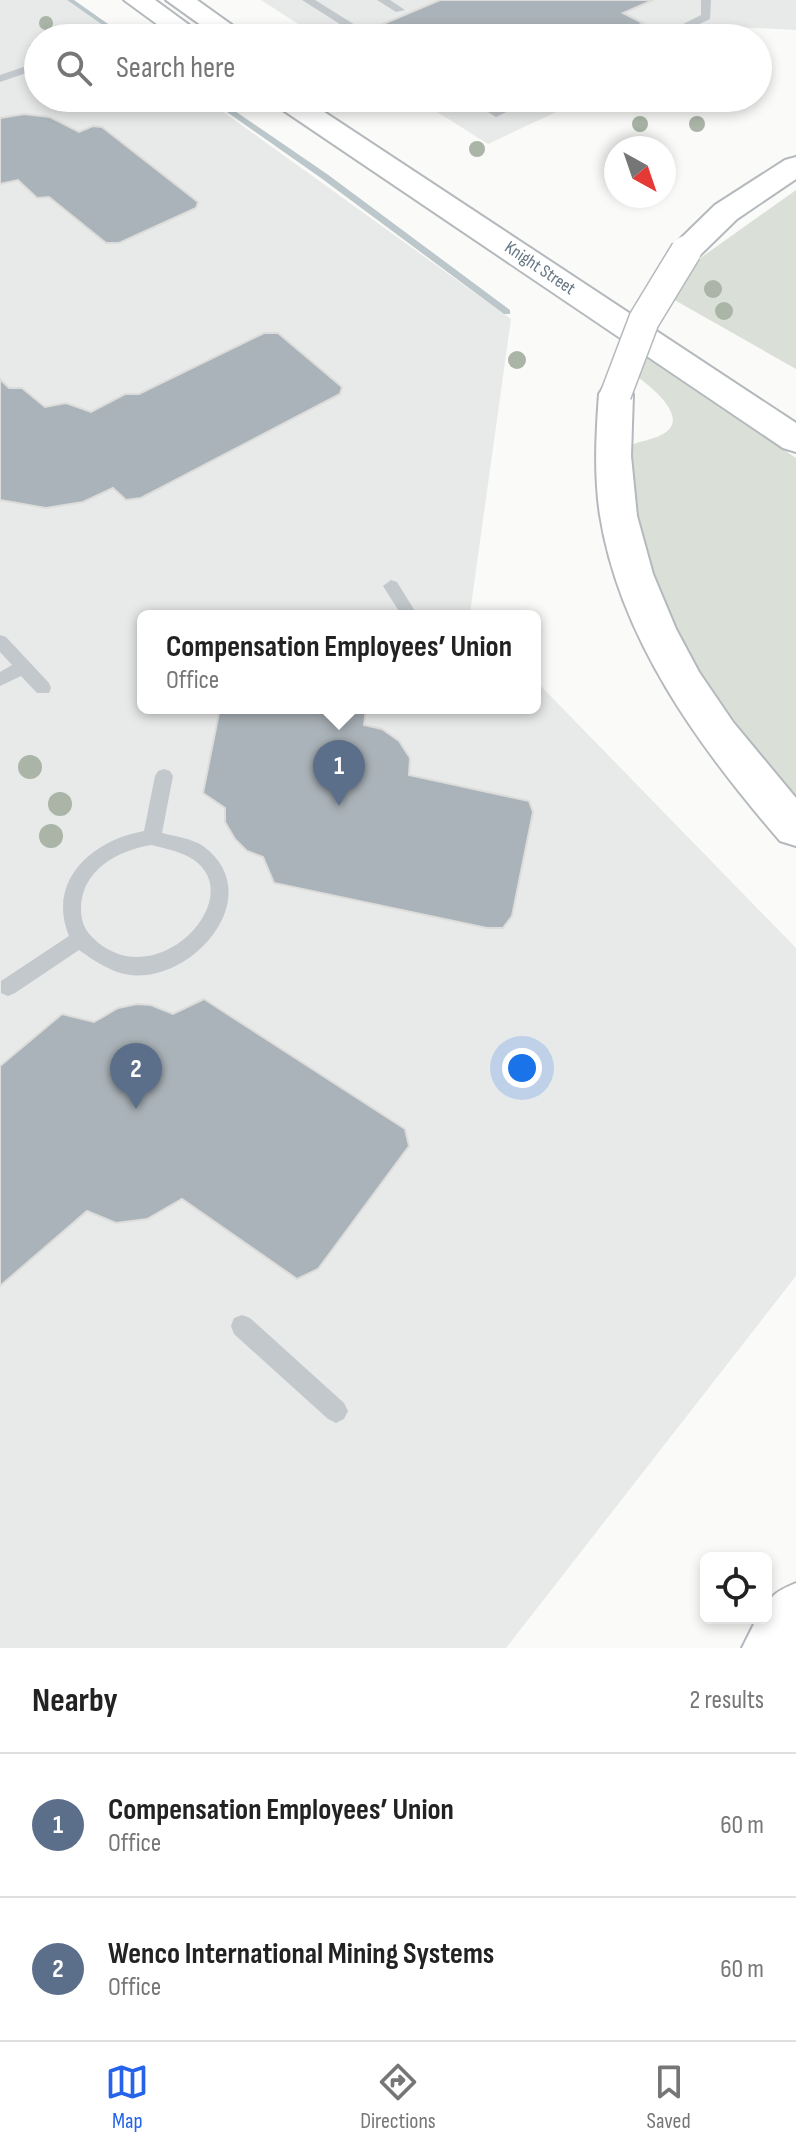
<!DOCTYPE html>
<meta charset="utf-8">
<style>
:root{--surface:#fff;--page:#f6f6f6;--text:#222;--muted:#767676;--line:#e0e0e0;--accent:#2563eb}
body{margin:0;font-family:"Sofia Sans Condensed",sans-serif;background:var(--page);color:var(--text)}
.controls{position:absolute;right:24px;bottom:24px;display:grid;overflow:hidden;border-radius:12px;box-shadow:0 4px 12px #0003}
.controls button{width:72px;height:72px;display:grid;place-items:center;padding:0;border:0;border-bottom:2px solid var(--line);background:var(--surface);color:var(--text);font:40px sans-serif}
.compass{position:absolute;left:604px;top:136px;width:72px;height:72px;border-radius:50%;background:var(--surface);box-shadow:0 4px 12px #0003;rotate:140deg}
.you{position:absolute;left:522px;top:1068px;width:28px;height:28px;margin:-20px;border:6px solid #fff;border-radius:50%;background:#1a73e8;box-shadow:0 0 0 12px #1a73e833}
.badge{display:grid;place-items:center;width:52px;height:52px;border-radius:50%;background:var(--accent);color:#fff;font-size:26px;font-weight:700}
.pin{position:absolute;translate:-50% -66px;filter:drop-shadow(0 2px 4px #0008)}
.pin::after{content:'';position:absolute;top:42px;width:28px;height:24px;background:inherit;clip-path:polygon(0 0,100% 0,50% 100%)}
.popup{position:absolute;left:137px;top:610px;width:404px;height:104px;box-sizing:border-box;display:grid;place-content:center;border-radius:12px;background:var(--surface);filter:drop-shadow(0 2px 6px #0005);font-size:26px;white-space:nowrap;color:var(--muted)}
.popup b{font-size:30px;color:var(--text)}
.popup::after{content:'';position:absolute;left:50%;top:100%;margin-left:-16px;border:16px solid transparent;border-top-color:var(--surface)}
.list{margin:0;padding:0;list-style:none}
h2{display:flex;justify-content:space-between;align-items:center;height:104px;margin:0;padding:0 32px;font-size:34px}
h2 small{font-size:26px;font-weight:400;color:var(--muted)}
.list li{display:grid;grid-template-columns:52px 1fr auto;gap:24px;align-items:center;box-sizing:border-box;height:144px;padding:0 32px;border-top:2px solid var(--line)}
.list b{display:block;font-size:30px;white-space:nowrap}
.list p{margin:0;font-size:26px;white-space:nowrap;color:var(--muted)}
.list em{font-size:26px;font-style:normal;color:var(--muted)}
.icon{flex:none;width:44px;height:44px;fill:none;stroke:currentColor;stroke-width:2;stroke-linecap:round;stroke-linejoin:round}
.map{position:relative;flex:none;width:796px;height:1648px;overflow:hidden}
.search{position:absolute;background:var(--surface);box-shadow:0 4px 12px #0003;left:24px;right:24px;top:24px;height:88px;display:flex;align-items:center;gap:20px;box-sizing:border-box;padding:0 28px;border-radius:44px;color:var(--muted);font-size:30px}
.sheet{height:392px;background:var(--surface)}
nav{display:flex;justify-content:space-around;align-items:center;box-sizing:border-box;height:112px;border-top:2px solid var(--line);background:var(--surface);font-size:22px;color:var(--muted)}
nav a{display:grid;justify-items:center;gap:4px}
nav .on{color:var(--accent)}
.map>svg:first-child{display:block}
.built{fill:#e8e9e9}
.green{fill:#dadfd7}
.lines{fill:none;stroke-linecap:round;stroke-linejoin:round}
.stream{fill:#bbc7cb;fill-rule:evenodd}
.building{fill:#aab3b9;stroke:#dcdcda;stroke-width:2}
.highway-casing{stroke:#b4b9bd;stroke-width:4}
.lane{fill:#c3c8cc;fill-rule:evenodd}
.highway{fill:#fff;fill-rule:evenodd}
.highway-bridge-casing{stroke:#b4b9bd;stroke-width:33;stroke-linecap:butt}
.highway-bridge{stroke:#fff;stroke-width:30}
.tree{fill:#aab4a7}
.labels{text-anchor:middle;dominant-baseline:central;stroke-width:8;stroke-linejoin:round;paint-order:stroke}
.far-street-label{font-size:18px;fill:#657683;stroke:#fff}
</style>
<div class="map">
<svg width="796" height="1648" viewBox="0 0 796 1648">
<rect width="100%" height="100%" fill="#fafaf8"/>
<path class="built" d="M0 0H67L120 38H38V98H204L511 319 470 613 473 616H143V708H535V680L796 948V1276L506 1648H0Z
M261 0H796V30L735 27 712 38H320Z
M415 98H586L488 144Z"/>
<path class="green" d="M796 190V369L671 298 699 259Z
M645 356 796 458V799C767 760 733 722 706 682 661 612 631 528 631 445 640 441 652 440 661 435 692 420 654 389 639 378Z"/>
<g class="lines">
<path class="stream" d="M67 0H74L128 38H121Z
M207 98H216L327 174 510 310V314H504L321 178Z"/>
</g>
<path class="building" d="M440 0H653L623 13 643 23 612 38H386L371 29Z
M24 114 50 117 79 132 93 126 102 127 198 202 196 208 119 243H106L49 197 37 198 18 180 0 184V118Z
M264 333H278L342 387 340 394 141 498 126 500 113 488 83 502 46 508 0 500V379L9 388H22L45 407 66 403 91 412 125 394H139Z
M220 708H366L364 725 382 729 399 741 410 758 409 775 529 801 533 812 512 916 503 928H487L274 883 263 857 247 851 235 839 225 822V808L203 793Z
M204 999 405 1129 409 1146 318 1269 297 1279 182 1199 147 1219 116 1223 87 1211 0 1286V1066L62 1014 94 1022 118 1008 137 1004 151 1005 173 1014Z"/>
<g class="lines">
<g class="highway-casing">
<path id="highway" d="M124 0H155L207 38H176Z
M166 0H197L250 38H219Z
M270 98H303L796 423V452L783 448 274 104Z
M796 157V179L737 219 697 258 686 260 675 258 670 251 675 244 715 205 785 160Z
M616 383 628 386 633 394 631 456 637 516 653 574 676 629 699 672 733 722 796 798V846L780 841C700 748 620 640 600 515 594 475 596 435 599 394L604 386Z
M796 1583V1648H742L757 1618H766C766 1596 777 1591 796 1583Z"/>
</g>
<path class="lane" d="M302 0H315L376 38H362Z
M377 0H390L405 10 396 12Z
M701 0H711L710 19 670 38H655L701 15Z
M38 43V52L29 46 31 44Z
M38 62V69L0 82V75Z
M465 98H479L497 108 519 98H535L496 117Z
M391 580 397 582 418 616H402L383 586Z
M0 635 6 637 49 683 51 688 49 693H37L21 676 0 686V672L12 665 0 652Z
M164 769 170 771 173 776 162 833C174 836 193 839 203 846 273 897 184 995 117 972 104 967 90 958 79 950L15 993 8 996 1 993V981L69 936C46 880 93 840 144 831L155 776 158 771ZM152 845C163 848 177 851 187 856 257 891 156 1002 92 937 84 929 81 920 81 909 81 870 118 850 152 845Z
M242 1315 250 1318 344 1403 348 1411 344 1419 336 1423 328 1419 234 1334 231 1326 234 1318Z"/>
<use href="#highway" class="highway"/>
<g class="highway-bridge-casing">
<path id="highway-bridge" d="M616 394 644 320 686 251"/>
</g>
<use href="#highway-bridge" class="highway-bridge"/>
</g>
<g class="tree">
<circle cx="46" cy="23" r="7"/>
<circle cx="640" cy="124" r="8"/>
<circle cx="697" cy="124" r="8"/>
<circle cx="477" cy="149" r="8"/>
<circle cx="713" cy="289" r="9"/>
<circle cx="724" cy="311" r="9"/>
<circle cx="517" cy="360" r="9"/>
<circle cx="30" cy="767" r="12"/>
<circle cx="60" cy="804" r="12"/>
<circle cx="51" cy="836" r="12"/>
</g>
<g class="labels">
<g class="far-street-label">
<text transform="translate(540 268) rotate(34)">Knight Street</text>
</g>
</g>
</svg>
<div class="controls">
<button><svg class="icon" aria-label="locate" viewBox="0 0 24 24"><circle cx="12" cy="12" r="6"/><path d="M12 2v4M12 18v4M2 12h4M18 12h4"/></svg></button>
</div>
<svg class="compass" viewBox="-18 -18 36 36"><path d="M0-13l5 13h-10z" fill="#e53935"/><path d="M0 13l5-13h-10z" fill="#767676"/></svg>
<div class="you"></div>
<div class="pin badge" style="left:339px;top:806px;background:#5c6f8a">1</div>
<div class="popup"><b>Compensation Employees’ Union</b>Office</div>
<div class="pin badge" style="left:136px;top:1109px;background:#5c6f8a">2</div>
<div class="search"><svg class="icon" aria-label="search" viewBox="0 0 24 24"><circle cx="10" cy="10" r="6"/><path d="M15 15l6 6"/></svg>Search here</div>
</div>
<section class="sheet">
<h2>Nearby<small>2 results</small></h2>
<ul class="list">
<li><span class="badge" style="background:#5c6f8a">1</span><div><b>Compensation Employees’ Union</b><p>Office</p></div><em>60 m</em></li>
<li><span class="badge" style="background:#5c6f8a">2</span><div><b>Wenco International Mining Systems</b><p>Office</p></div><em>60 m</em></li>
</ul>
</section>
<nav>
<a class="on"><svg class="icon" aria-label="map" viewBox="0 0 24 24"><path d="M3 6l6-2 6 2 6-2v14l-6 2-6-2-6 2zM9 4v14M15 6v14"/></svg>Map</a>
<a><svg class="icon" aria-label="directions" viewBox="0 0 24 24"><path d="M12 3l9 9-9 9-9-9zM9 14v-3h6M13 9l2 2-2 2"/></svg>Directions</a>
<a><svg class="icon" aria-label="saved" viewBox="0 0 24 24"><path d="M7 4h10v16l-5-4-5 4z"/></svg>Saved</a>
</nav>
